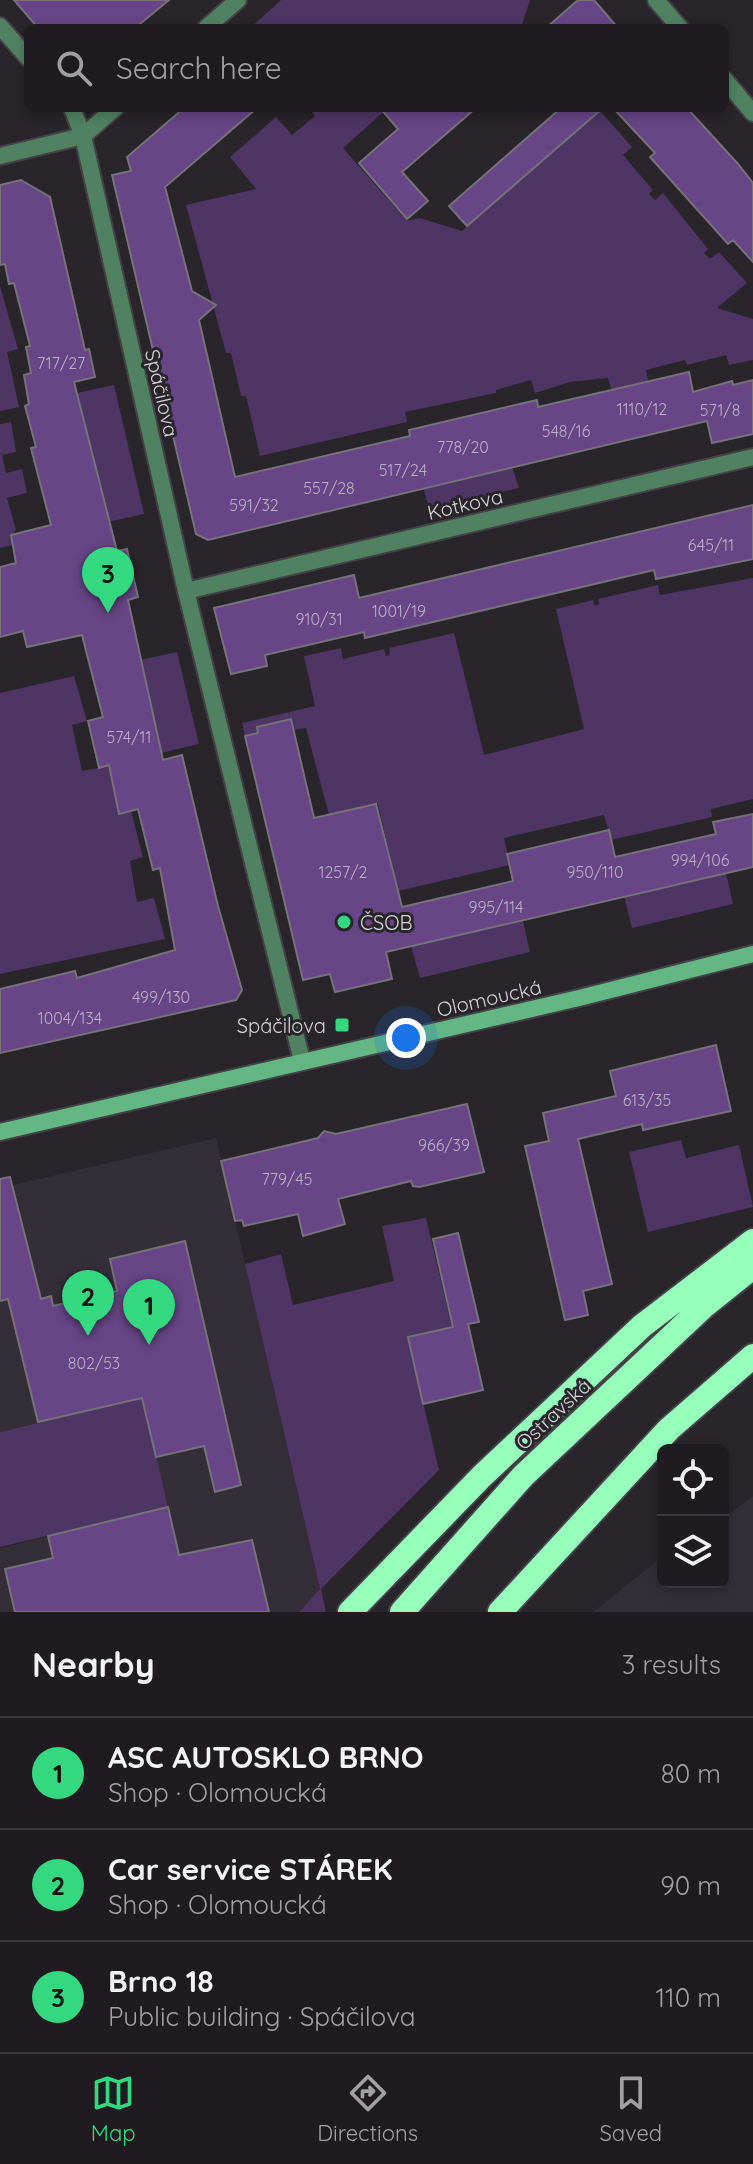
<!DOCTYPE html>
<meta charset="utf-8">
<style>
:root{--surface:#1e1c20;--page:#262529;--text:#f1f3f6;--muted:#a1a1a5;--line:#3c3a3e;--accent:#33d881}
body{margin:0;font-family:Quicksand,sans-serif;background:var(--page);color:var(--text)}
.controls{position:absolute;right:24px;bottom:24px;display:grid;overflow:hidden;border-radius:12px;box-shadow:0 4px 12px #0003}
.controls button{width:72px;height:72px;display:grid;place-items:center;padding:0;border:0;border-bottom:2px solid var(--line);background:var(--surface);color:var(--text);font:40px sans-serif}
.you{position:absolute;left:406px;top:1038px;width:28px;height:28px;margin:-20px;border:6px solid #fff;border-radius:50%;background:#1a73e8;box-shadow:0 0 0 12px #1a73e833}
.badge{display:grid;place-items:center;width:52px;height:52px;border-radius:50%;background:var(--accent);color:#111;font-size:26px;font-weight:700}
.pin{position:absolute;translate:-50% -66px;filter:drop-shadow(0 2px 4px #0008)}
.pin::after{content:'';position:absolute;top:42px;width:28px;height:24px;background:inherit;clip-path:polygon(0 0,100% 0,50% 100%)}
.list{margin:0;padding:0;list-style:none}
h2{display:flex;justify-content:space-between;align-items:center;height:104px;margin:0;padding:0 32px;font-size:34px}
h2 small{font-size:26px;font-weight:400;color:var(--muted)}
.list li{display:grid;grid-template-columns:52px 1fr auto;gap:24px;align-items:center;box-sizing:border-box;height:112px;padding:0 32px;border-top:2px solid var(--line)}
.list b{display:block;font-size:30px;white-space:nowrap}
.list p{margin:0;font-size:26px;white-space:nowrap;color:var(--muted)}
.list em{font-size:26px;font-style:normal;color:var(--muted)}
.icon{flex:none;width:44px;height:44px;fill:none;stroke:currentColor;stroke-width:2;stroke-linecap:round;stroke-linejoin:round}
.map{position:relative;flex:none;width:753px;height:1612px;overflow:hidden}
.search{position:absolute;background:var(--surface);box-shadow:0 4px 12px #0003;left:24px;right:24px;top:24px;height:88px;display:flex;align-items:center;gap:20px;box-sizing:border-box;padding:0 28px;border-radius:12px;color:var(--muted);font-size:30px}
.sheet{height:440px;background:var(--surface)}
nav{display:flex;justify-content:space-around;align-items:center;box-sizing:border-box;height:112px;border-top:2px solid var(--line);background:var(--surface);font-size:22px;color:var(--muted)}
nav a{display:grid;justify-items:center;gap:4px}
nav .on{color:var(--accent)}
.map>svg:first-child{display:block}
.built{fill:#342e39}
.green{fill:#4e3564}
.building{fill:#674586;stroke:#757279;stroke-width:2}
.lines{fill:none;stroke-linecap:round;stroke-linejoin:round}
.street-casing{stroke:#444147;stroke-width:20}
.secondary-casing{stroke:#444147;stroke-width:20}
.highway-casing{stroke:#444147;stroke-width:28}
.street{stroke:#508261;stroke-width:16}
.secondary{stroke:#63b782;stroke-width:16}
.highway{stroke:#97ffbc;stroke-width:24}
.poi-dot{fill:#33d881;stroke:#28252b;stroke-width:3}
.labels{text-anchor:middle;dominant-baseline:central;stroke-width:6;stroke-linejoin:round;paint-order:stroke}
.number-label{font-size:16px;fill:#bab0c4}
.street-label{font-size:20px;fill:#d6d4d8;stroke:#28252b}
.poi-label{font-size:20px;fill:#d6d4d8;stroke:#28252b;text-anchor:start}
</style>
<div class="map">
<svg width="753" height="1612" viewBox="0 0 753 1612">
<rect width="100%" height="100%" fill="#28252b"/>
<path class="built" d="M216 1138 320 1590 299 1612H0V1548L168 1507 142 1399 0 1432V1188Z
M753 1496V1612H593L663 1556V1582H723V1518Z"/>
<path class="green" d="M281 0H530L521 28H250Z
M309 108H388L343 148 407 221 420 218 462 231 600 111 632 147 623 155 653 190 649 194 655 200 663 193 708 249 704 253 710 259 719 252 747 283 717 308 753 319V360L729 365 726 355 687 365 685 360 646 370 648 381 611 389 608 378 570 382 535 393 531 380 496 390V393L405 412 407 422 260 456 246 396H241L231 353H226L186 205 256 189 230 157 276 117 292 135 315 116Z
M0 286 18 349 7 352 19 407 0 411Z
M114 385 144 514 108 522 77 393Z
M11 422 16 452 2 455 6 473 22 469 27 493 7 498 16 530 11 535 13 545 0 548V424Z
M512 466 519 488 429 509 423 487Z
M753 578V799L711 809 712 817 611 840 604 815 504 838 510 865 398 891 378 804 329 815 306 728 294 730 290 719 257 727 258 733 245 736 242 723 315 706 304 656 341 648 343 659 384 649 386 656 390 655 389 648 454 633 484 755 584 729 556 609 593 600 595 606 599 604 598 599 658 585 660 595Z
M177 652 199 744 161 753 140 660Z
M74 676 87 721 72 725 82 771 108 766 119 814 131 811 143 857 130 861 137 902 154 898 165 939 0 974V693Z
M726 873 733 904 632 928 624 896Z
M523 921 530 952 420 978 411 946Z
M681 1140 686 1158 739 1145 753 1207 648 1232 629 1152Z
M426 1218 452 1327 408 1338 439 1470 321 1589 326 1612H299L320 1589 245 1264 281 1254 293 1305 394 1281 382 1226Z
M143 1398 168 1507 0 1547V1432Z"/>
<path class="building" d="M14 0H169L135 28H38Z
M578 0H594L618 28H546Z
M184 108H257L165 187 192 291 216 305 199 320 235 477 410 436 409 430 537 400 538 407 689 372 693 392 732 381 733 385 753 380V434L712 443 707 421 208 540 196 534 112 175 131 171 127 157Z
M380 108H476L402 172 428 201 407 219 359 163 398 129Z
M561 108H603L467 226 449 206Z
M613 108H687L738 164 753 183V262L733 240 728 244 650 157 655 153Z
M21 180 50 197 85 350 89 349 95 377 74 382 117 551 127 549 138 597 128 600 163 760 182 755 218 906 242 990 236 1000 0 1053V989L75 971 77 978 175 950 160 868 153 870 138 809 119 814 109 765 99 768 88 721 103 717 82 635 27 647 23 631 0 637V567L16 563 11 535 51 525 31 448 36 447 25 406 29 404 24 375 31 373 26 347 30 346 14 283 9 284 5 264 0 265V185Z
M753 505V559L656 579 654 570 365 638 364 632 265 655 267 666 231 674 214 608 354 575 359 598Z
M291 719 314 818 376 804 402 907 513 881 507 854 609 830 615 857 716 834 713 822 753 814V867L386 952 392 979 335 992 330 974 303 980 245 736 258 733 257 727Z
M716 1045 731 1111 643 1130 642 1124 578 1139 612 1284 583 1291 588 1315 565 1320 525 1146 549 1141 543 1113 616 1096 610 1071Z
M467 1104 484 1172 419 1187 413 1186 411 1181 338 1199 345 1224 303 1236 298 1214 244 1226 242 1220 235 1221 221 1161 318 1138 324 1131 336 1134Z
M10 1177 41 1299 51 1296 53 1306 117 1291 110 1259 185 1241 241 1485 215 1492 204 1446 156 1457 142 1398 38 1422 8 1299 0 1301V1179Z
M458 1233 479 1322 468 1324 483 1390 423 1404 408 1337 453 1327 433 1239Z
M168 1507 179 1555 252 1540 269 1612H15L5 1569 53 1558 48 1536Z"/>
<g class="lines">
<g class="street-casing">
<path id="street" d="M656 0 680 28
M0 26 28 58
M206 28 238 0
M725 80 753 113
M72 108 83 136 186 591 302 1061
M0 156 83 136 115 108
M186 591 753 457"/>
</g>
<g class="secondary-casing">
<path id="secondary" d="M0 1132 579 998 753 954"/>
</g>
<g class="highway-casing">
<path id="highway" d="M350 1612 482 1476 642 1326 753 1241
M402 1612 523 1476 703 1307 753 1267
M500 1612 669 1429 753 1356"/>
</g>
<use href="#street" class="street"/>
<use href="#secondary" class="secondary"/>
<use href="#highway" class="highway"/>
</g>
<g class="poi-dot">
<circle cx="344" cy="922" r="8"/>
<rect x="334" y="1017" width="16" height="16" rx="4"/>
</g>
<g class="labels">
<g class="number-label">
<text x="61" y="363">717/27</text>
<text x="642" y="409">1110/12</text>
<text x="720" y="410">571/8</text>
<text x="566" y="431">548/16</text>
<text x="463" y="447">778/20</text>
<text x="403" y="470">517/24</text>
<text x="329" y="488">557/28</text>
<text x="254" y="505">591/32</text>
<text x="711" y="545">645/11</text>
<text x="399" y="611">1001/19</text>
<text x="319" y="619">910/31</text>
<text x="129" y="737">574/11</text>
<text x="700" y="860">994/106</text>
<text x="343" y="872">1257/2</text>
<text x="595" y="872">950/110</text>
<text x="496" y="907">995/114</text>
<text x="161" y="997">499/130</text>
<text x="70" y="1018">1004/134</text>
<text x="647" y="1100">613/35</text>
<text x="444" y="1145">966/39</text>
<text x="287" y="1179">779/45</text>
<text x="94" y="1363">802/53</text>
</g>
<g class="street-label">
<text transform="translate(162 393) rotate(77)">Spáčilova</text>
<text transform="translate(465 504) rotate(-13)">Kotkova</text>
<text transform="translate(489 998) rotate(-13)">Olomoucká</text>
<text transform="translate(553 1414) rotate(-43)">Ostravská</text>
</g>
<g class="poi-label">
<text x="360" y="922">ČSOB</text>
<text x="326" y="1025" text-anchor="end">Spáčilova</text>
</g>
</g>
</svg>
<div class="controls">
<button><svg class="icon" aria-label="locate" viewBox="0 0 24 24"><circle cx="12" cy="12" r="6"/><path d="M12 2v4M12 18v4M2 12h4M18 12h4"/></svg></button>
<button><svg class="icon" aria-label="layers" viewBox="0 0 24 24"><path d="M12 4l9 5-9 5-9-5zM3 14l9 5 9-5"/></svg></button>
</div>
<div class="you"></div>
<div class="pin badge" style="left:149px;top:1345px">1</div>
<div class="pin badge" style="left:88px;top:1336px">2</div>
<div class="pin badge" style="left:108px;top:613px">3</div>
<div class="search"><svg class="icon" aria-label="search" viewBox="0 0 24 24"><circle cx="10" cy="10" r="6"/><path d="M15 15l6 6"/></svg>Search here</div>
</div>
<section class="sheet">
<h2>Nearby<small>3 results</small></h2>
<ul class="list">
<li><span class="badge">1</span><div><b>ASC AUTOSKLO BRNO</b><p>Shop · Olomoucká</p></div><em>80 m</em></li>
<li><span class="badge">2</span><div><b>Car service STÁREK</b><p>Shop · Olomoucká</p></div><em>90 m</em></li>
<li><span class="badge">3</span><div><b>Brno 18</b><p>Public building · Spáčilova</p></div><em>110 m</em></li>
</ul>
</section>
<nav>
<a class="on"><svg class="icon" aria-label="map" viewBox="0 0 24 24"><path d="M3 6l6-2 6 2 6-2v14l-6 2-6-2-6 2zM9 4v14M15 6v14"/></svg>Map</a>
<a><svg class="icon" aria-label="directions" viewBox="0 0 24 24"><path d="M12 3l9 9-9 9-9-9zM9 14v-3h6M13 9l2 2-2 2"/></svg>Directions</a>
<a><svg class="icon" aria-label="saved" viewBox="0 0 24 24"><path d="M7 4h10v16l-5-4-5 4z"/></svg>Saved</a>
</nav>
